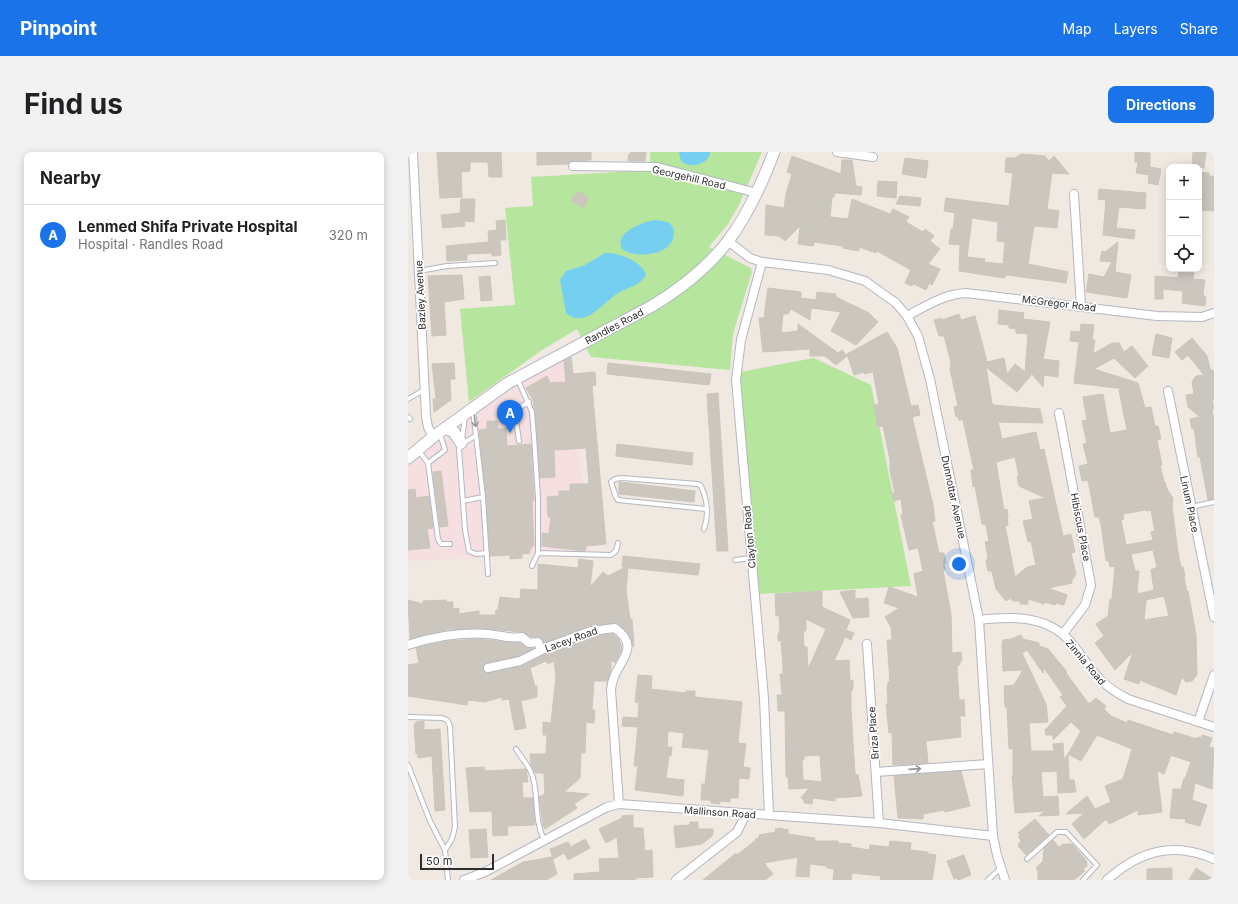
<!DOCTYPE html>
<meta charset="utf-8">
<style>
:root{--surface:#fff;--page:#f2f2f2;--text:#202124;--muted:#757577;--line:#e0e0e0;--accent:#1a73e8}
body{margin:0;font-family:Inter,sans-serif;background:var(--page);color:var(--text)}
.controls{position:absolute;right:12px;top:12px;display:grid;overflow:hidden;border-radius:8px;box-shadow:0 2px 10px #0003}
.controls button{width:36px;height:36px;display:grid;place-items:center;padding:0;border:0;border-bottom:1px solid var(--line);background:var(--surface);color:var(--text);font:20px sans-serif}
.scale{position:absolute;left:12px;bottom:10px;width:74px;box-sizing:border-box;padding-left:4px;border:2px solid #2e2e2e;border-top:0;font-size:11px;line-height:14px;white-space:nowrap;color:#2e2e2e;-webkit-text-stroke:3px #fff;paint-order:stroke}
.you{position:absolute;left:551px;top:412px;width:14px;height:14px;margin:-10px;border:3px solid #fff;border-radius:50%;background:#1a73e8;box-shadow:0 0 0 6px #1a73e833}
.badge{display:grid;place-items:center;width:26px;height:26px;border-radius:50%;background:var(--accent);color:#fff;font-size:13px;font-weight:700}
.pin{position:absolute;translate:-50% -33px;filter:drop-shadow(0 1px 2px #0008)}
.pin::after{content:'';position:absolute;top:21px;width:14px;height:12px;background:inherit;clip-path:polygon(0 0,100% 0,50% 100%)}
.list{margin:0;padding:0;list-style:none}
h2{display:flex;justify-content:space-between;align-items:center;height:52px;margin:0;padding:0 16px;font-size:17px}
h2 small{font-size:13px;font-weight:400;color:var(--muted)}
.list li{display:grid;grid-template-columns:26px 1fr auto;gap:12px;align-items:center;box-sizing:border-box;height:60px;padding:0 16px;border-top:1px solid var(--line)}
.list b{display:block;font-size:15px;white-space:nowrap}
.list p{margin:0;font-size:13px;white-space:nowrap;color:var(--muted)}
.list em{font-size:13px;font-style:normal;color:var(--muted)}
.icon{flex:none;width:22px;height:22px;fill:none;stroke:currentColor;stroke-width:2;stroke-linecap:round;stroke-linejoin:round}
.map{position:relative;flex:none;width:806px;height:728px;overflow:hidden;border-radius:8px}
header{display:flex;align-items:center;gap:24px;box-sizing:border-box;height:56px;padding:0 20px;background:var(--accent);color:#fff}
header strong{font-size:19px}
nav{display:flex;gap:22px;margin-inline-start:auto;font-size:14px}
.intro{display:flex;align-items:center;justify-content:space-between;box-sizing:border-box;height:96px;padding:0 24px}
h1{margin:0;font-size:28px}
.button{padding:10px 18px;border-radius:8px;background:var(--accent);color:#fff;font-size:14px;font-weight:700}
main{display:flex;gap:24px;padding:0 24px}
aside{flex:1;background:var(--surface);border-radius:8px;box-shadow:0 2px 10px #0003}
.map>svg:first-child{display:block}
.medical{fill:#f5dfe0}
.green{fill:#b6e59e}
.water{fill:#75cff0}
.building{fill:#cbc7bf;stroke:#cbc5ba;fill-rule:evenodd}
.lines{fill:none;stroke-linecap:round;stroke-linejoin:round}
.lane-casing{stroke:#b4b7c1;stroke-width:6}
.street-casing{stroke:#b4b7c1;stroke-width:10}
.secondary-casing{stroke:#b4b7c1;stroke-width:13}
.lane{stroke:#fff;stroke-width:4}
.street{stroke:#fff;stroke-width:8}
.secondary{stroke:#fff;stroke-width:11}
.oneway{stroke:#969696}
.labels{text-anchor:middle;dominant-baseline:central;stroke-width:3.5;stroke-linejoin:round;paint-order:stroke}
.street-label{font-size:10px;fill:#2e2e2e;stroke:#fff}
</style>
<header>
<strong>Pinpoint</strong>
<nav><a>Map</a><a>Layers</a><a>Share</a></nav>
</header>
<div class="intro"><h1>Find us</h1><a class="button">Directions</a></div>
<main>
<aside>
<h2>Nearby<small></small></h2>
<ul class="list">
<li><span class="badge">A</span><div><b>Lenmed Shifa Private Hospital</b><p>Hospital · Randles Road</p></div><em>320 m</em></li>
</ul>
</aside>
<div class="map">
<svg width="806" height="728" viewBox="0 0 806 728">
<rect width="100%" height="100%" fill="#efe9e1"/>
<path class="medical" d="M160 196 182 401 0 409V308L66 254Z"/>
<path class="green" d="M242 0H354L331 53 320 72 301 95 343 116 344 120 325 182 322 218 183 205 169 177 134 198 61 250 52 157 107 153 97 56 125 54 123 25 243 18Z
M406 206 463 233 503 434 350 442 327 221Z"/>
<path class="water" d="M271 0H302C302 12 281 18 273 9Z
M248 68 260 70 265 75C272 102 232 108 215 98 203 81 237 69 248 68Z
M197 101C210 100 235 110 238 123 232 134 220 135 210 141 196 150 176 178 158 161L152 128 158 119 177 113Z"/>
<path class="building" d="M29 0H93L94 25H81L80 10H62V19L53 20 54 45 32 46Z
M129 0H183V8L165 9 160 12 129 13Z
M223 0H238L237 9H220L221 2H223Z
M727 0 742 1V15L753 17 750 33 740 31 741 23 728 21 730 10H727Z
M785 0H798L796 16 784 14Z
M613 2 637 4 641 9 646 4 661 22 644 21 639 57 651 59 649 76 626 74 620 112 660 120 658 131 599 123 596 126 551 119 552 93 541 92 543 77H545L547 61 536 59 538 46 601 54 605 21 597 20 598 6H607ZM564 66 590 70 589 89 597 90 595 112 576 110 577 107 559 105Z
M384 4 433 22 434 8H444L448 34 454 35 453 43 427 41 426 45H424L422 65 440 67 444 47 482 62 485 57 501 65 498 70 515 80 517 77 526 84 522 89 532 97 520 112 532 117 524 133 521 131 518 138 506 132 504 134 497 131 503 118 469 99 468 101 451 95V99L435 96V94L406 90 405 94 390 92 392 74 377 89 371 84 357 83 358 53 376 56 378 42 384 22 379 20Z
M497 6 520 9 518 26 494 22Z
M791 20 801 21V24H806V59L791 58Z
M470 29 489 30 488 46 469 44Z
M691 37 738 41 737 57 711 55 708 76 727 78 726 87 695 83 698 48 690 47Z
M170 39 181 46 175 56 163 48Z
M492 44 513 46 512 54 488 52Z
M53 47H67L66 70 56 69 57 74 35 76 33 63 52 61Z
M97 68 98 88H92L93 103 84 104V101L59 102V108L39 109 38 94 81 90 80 79 89 78 88 69Z
M710 90 707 120 723 123 719 146 678 140 681 122 696 125 704 110 692 109 694 99 697 100Z
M771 117H786L785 127 797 128 795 143 798 145 797 154 774 151 775 139 755 137V147H747V124L770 126Z
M54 123 56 147 36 150 38 183 24 184 20 124Z
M82 124 84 148 73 149 71 125Z
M360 136 393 140V146L408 148 409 140 428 142V145L461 161 470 170 448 193 423 179 433 160 403 156 402 168 383 157 380 162H375L373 181 390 179V172L430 201 434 198 439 204 428 213 417 204H402V197L355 200 351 166H356Z
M591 158 616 161 615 167 642 170 635 207 651 209 650 225 636 223 635 235 624 222 609 240 578 215 584 251 586 253 632 257 635 271 590 270 594 287 628 280 632 298 636 297 655 384 663 382 667 400 663 401 668 422 664 428V431L640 436 659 443 656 453 648 451 647 453 637 450 636 452 620 447V452H612V449H605L603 446 598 449 588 437 584 419H580L578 410 580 405 577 390 581 389 578 373 574 372 567 334 565 335 563 318H566L555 268H551L550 264 548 265 546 255 550 254 542 217 543 210 536 184H531L526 168 533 166 534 168 551 162 553 168 567 164 579 210 596 206 599 222 607 212 617 220 620 182 608 181V177L601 176V173L590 172ZM607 305 611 324H609L611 334 637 346 621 349 625 367 615 369 620 390 623 389 628 413 619 415 607 425 597 374 600 373 599 365H600L599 357 596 358 588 310Z
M673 172 686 173 684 188H687L685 202 704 191H711L716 200 724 194 740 214 727 226 706 206 686 217 730 231 737 256 743 255 747 274H750L753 287 749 288 754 313H752L756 330H757L759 337 765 346 764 354 770 400 773 415H775L777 424 776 425 779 440 780 439 788 483 789 523 784 529 778 530 774 525 768 543 732 528 731 532 716 527 725 500 707 518 687 491 696 484 688 472 700 464 702 447H704L707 414 702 415 701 410 698 408 693 372 691 365H687L680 328 674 329 671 314 680 312 675 292 679 291 674 269 679 268 675 245 695 242 702 281 719 278 711 238 717 237 666 231 671 190 662 189 663 179 672 180ZM738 358V359L743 358 744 364 747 379 743 380 745 388 718 393 713 368 716 367 715 362ZM745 398 749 415 743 418 746 438 729 442 731 419H727L723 402ZM756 444 761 464 736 468 738 448Z
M479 180 489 196 503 254 510 253 512 263 504 265 525 353 527 369H524L531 401H536L538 411 536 412 537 418H535L543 462 544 501 553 500 554 509H552V513L549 514 551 548H556L557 564H552L553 585 518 589 520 611 485 613 484 580 481 581 478 552H480L479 536 480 530H482L479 488H484L483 475 477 465 491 456 476 451 481 435 510 445 506 422 515 419 510 396 501 398 493 363 495 362 493 347 486 349 484 341H487L482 319V308L475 274 470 275 466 253 471 252 465 220 456 222V220L446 223 439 202Z
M748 182 764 186 761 206 744 203Z
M784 186 799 204 802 217 806 219V248H804L806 256 804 257 806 268V347L800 348 792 305H790L786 276 784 277 782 267 792 265 780 255 778 243 786 242 784 230 788 224 796 223 780 203 774 208 767 200Z
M163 205 165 222 187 220 188 233 184 234 198 392 178 394 177 399 134 394V381L141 382 143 365H140L139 345 151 344V339H162V332H181L178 296 146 298 147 325 132 326 127 260 125 248 118 236 139 224 142 231 158 230 156 209Z
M46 211 47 227H42L43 248 26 260 25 247H28L24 212Z
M200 211 303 222 301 233 199 222Z
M310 241 320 399H309L299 242Z
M79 269H89L90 277 98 276 99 294 123 292 126 345V349H124L126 394 124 393V396H122V401L114 402V406L102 407V403L82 404 78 345 71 278 79 277Z
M209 292 285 301 284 313 208 304Z
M33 319 40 374 32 375 25 320Z
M211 330 287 339 286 350 211 342Z
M7 337 8 346 21 344 25 376 19 377 22 396 0 398V338Z
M215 404 292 412 290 423 220 416 218 439 222 467H224L226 494H225L219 480 207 471 181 474 136 491 132 485H123L115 480 70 476 38 478 2 487 0 448 15 452V449L38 448V450H45V457L51 456V462L71 459V463H87L88 458H90L92 445 112 447 113 437 130 438V412L170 416 171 407 185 409 182 435 195 420 200 424 218 415H214Z
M447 438V447L460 446 461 465 445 466 432 440Z
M414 439V455L442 468 438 478 446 481 443 488 437 485 426 509 441 508 442 529 445 528V537L443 539V559L447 622 450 623 454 644 427 646V649L405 646 404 652 396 651V648L393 646 401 636 381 637 380 625H378L377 559H370L369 543H374L372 522H375V516L373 488 370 489V481H372L371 463 368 464 367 442ZM398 467 418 477 400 517 399 495H396L395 479H398ZM412 603 414 630 395 628 394 608H396V604Z
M205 482 211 487 214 497 207 511 203 508V519L199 529H186L184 558H187L186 571 178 570 177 601H173L172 626 156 640 181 642 166 652 169 656 137 677 135 673 131 645 137 642 136 621H127L123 613 122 602H138L139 583H135V570L143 571 148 524 146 509 140 512 138 509 122 516 127 535 129 534V545L113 549 118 576 107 578 101 547 94 548V545L76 550 60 548 59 553 0 544V513L11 511 8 496 12 495 40 489 69 487 112 491 119 496H126L110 504 77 512 75 518 81 521 114 514 144 499 184 484Z
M613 483 615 487 631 491V494L640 497 659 520 658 521 681 552 688 546 698 554 696 557 703 564 719 571 720 568 765 583 766 580 789 587 790 585 793 586 794 583 804 586 801 595 806 596 804 637 787 631 784 648 799 653 792 674 777 670 778 667 762 666 765 637H773L776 626 777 627 783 610 763 603 756 622 749 619 754 660 730 663V658L701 672 698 667 676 687 664 672 676 661 658 662 679 644 687 657 703 650 697 634 715 627 724 597 689 583 673 609 660 602 673 579 663 570 645 588V583H638L637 578 659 554 652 545 655 543 636 516 635 521 619 498 614 501 638 552 640 570 621 571 623 599H646L645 592 655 591 656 608 660 602 661 628H666L668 640 650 641 649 619 633 620 635 645 650 644 651 663 631 664 637 659 607 661 604 624H605V597H601L599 555H597L596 534 606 533 615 518 595 519 594 494 595 488 603 487Z
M230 523 244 524 243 537 278 541V539H287V545L334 550 330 591 338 592 335 615 342 616 341 627 331 626 330 646H322V650L312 649V652L303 651V648H293L294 632H297L301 598 274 595 276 581 260 579 259 595H264L263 604 261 603 258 626 276 628 275 644 227 638 230 614H226L230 575 214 574 215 565 230 566 231 551 227 550Z
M16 569V578L32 577 37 658 27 659 24 604 10 606V602H8L6 573 8 570Z
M76 615 77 619 118 617 120 630H114L115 646H125L127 673 99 674 100 683 85 684 84 659 62 660 58 616Z
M553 619 562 654 537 660 536 658 515 662V667L490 666 486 624Z
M225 663V676H235L237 699 244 698 245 725 227 726V728H166V722L192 720 191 707 211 706 209 685 198 691 191 677 214 666V664Z
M627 667 641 683 618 703 610 694 613 688 610 685 612 683 610 681Z
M282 670H290V677H305V683L294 692 268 696 266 674 282 673Z
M375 676V678L380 677V682L407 686 406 689H430V691L443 692V695L461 698 462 693 481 695 482 689 503 691 502 698 520 700V702L528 703 524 728H472L473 724 444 721 443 728H425L426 717 419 716V714L402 712 401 725 388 724 390 705 356 711 365 722 357 728H295L328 701 329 703 348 688 347 687 351 686V683L368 680 367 677Z
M78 677 80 705 63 706 61 678Z
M177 687 182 696 160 708 156 701 145 707 142 697 160 690 163 695Z
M645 688 651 695 655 692H664L678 708 679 714 675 717 677 719 666 728H630V719L628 716 635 709 636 696Z
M556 703 563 723 550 728 549 726 546 727 539 709Z
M144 705 149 722 138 728H83L115 710Z
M764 716V728H739V717Z
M788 716 806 728H781Z"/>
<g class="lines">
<g class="lane-casing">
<path id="lane" d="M11 119 39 114 87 111
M110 228 124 260 126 285 130 345V401L124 414
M0 247 16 238
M65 257 75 345 80 422
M0 265 2 267
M67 284 57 290 51 297 57 378 61 399 68 402 79 401
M54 288 57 264
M111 289 107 261 111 256 121 250
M10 298 20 311 37 298 32 282
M20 311 30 387 33 392H42
M55 349 75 345
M783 355 806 350
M296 377C301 363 299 347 293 334L290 332 214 326 207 327 203 330 208 345 210 348 298 357
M130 401 203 403 208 399 210 391
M327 408 343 406
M0 565 34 566 39 568 42 574 47 675 44 687 37 698
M108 597C115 608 124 617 126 630 130 650 127 670 136 688
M0 613 22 669 37 698 40 728
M619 707 649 680H658L689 713 675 728
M580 728 593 716"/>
</g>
<g class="street-casing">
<path id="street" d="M5 0 18 264 20 275 25 285
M429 0 465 5
M165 14 249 15 349 41
M666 42 673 154
M320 89 342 106 354 110 420 118 457 129 488 151 499 164 510 184 522 227 571 468 585 684 589 703 597 728
M354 110 333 188 328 228 356 546 361 663
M499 164C518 154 536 142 558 141L749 164 794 165 806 161
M760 239 806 465
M651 261 683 433 677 453 655 482
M571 468C607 464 642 463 666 494 685 519 691 532 720 547L806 575
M459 492 471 671
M0 493C27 484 51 480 80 482 92 483 102 487 114 485L121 491 130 490 133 498
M80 516 112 509 142 494 183 479 207 476C237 498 204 511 203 538L211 652
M790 570 806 523
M468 620 580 612
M56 728 77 720 199 655 211 652 471 671 585 684
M268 728 329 680 338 662
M699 728C731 699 765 689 806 707"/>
</g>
<g class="secondary-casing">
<path id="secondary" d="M37 276 46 280 53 291
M0 306 25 285 100 231 244 154C312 113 338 73 366 0"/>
</g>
<use href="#lane" class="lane"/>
<use href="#street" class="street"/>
<use href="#secondary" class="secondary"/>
</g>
<defs><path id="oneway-shaft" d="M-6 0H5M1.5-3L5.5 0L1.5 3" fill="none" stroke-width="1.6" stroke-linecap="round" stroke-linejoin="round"/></defs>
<g class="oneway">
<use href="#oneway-shaft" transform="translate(67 269) rotate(83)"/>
<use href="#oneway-shaft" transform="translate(507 617) rotate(-4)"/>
</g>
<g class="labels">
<g class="street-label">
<text transform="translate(281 25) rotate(13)">Georgehill Road</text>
<text transform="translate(12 143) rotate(-93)">Bazley Avenue</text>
<text transform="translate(651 151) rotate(7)">McGregor Road</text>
<text transform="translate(206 174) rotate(-28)">Randles Road</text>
<text transform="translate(546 345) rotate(78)">Dunnottar Avenue</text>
<text transform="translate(782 352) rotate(78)">Linum Place</text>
<text transform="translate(673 375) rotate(79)">Hibiscus Place</text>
<text transform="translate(341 385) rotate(-95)">Clayton Road</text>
<text transform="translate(163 487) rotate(-20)">Lacey Road</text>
<text transform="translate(678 510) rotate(50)">Zinnia Road</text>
<text transform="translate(465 581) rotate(-94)">Briza Place</text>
<text transform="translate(312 660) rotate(4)">Mallinson Road</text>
</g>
</g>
</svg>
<div class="controls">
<button>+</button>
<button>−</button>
<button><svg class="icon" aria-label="locate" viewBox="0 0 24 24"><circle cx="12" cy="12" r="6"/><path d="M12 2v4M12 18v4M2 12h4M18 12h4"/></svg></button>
</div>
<div class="scale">50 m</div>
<div class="you"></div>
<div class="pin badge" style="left:102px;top:281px">A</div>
</div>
</main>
